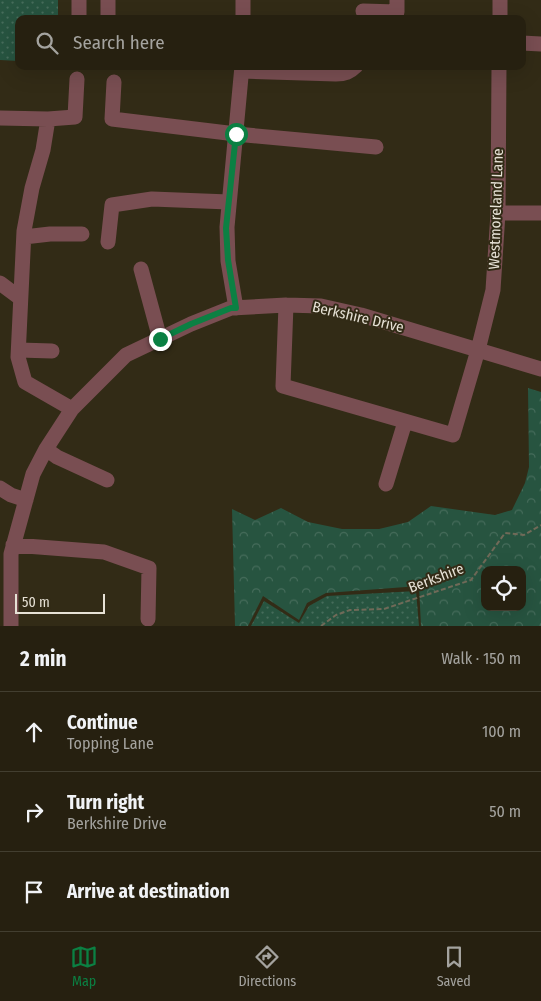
<!DOCTYPE html>
<meta charset="utf-8">
<style>
:root{--surface:#262010;--page:#2e2819;--text:#f1f3f6;--muted:#a4a39f;--line:#423e30;--accent:#0b8043}
body{margin:0;font-family:"Fira Sans Condensed",sans-serif;background:var(--page);color:var(--text)}
.controls{position:absolute;right:15px;bottom:15px;display:grid;overflow:hidden;border-radius:10px;box-shadow:0 5px 20px #0002}
.controls button{width:45px;height:45px;display:grid;place-items:center;padding:0;border:0;border-bottom:1px solid var(--line);background:var(--surface);color:var(--text);font:25px sans-serif}
.scale{position:absolute;left:15px;bottom:12px;width:90px;box-sizing:border-box;padding-left:5px;border:2px solid #e6e1d5;border-top:0;font-size:14px;line-height:18px;white-space:nowrap;color:#e6e1d5;-webkit-text-stroke:4px #322b16;paint-order:stroke}
.stop{position:absolute;width:15px;height:15px;margin:-11px;border:4px solid #0b8043;border-radius:50%;background:#fff}
.stop.end{background:#0b8043;border-color:#fff;box-shadow:0 1px 5px #0008}
.list{margin:0;padding:0;list-style:none}
h2{display:flex;justify-content:space-between;align-items:center;height:65px;margin:0;padding:0 20px;font-size:21px}
h2 small{font-size:16px;font-weight:400;color:var(--muted)}
.list li{display:grid;grid-template-columns:32px 1fr auto;gap:15px;align-items:center;box-sizing:border-box;height:80px;padding:0 20px;border-top:1px solid var(--line)}
.list b{display:block;font-size:19px;white-space:nowrap}
.list p{margin:0;font-size:16px;white-space:nowrap;color:var(--muted)}
.list em{font-size:16px;font-style:normal;color:var(--muted)}
.icon{flex:none;width:28px;height:28px;fill:none;stroke:currentColor;stroke-width:2;stroke-linecap:round;stroke-linejoin:round}
.map{position:relative;flex:none;width:541px;height:626px;overflow:hidden}
.search{position:absolute;background:var(--surface);box-shadow:0 5px 20px #0002;left:15px;right:15px;top:15px;height:55px;display:flex;align-items:center;gap:12px;box-sizing:border-box;padding:0 18px;border-radius:10px;color:var(--muted);font-size:19px}
.sheet{height:305px;background:var(--surface)}
nav{display:flex;justify-content:space-around;align-items:center;box-sizing:border-box;height:70px;border-top:1px solid var(--line);background:var(--surface);font-size:14px;color:var(--muted)}
nav a{display:grid;justify-items:center;gap:2px}
nav .on{color:var(--accent)}
.map>svg:first-child{display:block}
.grass{fill:url(#grass-dots)}
.forest{fill:url(#forest-crowns);fill-rule:evenodd}
.lines{fill:none;stroke-linecap:round;stroke-linejoin:round}
.path{stroke:#706a58;stroke-width:2;stroke-dasharray:5 2.5;stroke-linecap:butt}
.minor{stroke:#794e52;stroke-width:15}
.route{stroke:#0b8043;stroke-width:6}
.labels{text-anchor:middle;dominant-baseline:central;stroke-width:4;stroke-linejoin:round;paint-order:stroke}
.street-label{font-size:15px;fill:#e6e1d5;stroke:#322b16}
</style>
<div class="map">
<svg width="541" height="626" viewBox="0 0 541 626">
<defs>
<pattern id="grass-dots" width="8" height="8" patternUnits="userSpaceOnUse" patternTransform="scale(1.25)"><rect width="8" height="8" fill="#275440"/><path d="M2 2h.1M6 6h.1" fill="none" stroke="#466c5b" stroke-width="1.8" stroke-linecap="round"/></pattern>
<pattern id="forest-crowns" width="20" height="18" patternUnits="userSpaceOnUse" patternTransform="scale(1.25)"><rect width="20" height="18" fill="#275440"/><path d="M2 6a3 3 0 1 1 6 0M12 15a3 3 0 1 1 6 0" fill="none" stroke="#466c5b"/></pattern>
</defs>
<rect width="100%" height="100%" fill="#322b16"/>
<path class="grass" d="M0 0H58V19H19V61L0 60Z
M416 591 419 626H251L264 601 299 623 309 606 327 596Z"/>
<path class="forest" d="M528 388 541 392V626H421L419 586 326 593 307 603 299 620 263 596 248 626H235L232 509 255 520 281 508 308 522 342 529H379L408 522 431 506 495 515 512 510 525 483 529 467ZM485 570H522V607H485Z"/>
<g class="lines">
<path class="path" d="M321 626 336 615 350 610 384 609 471 580 505 533 524 535 541 525"/>
<path class="minor" d="M363 11 397 12V0
M79 19V0
M108 19V0
M243 19V0
M500 19V0
M522 43 541 44
M242 71 336 74C345 74 350 72 356 66
M114 82 112 119 236 134 376 147
M0 118 48 119 75 117 77 79
M48 119 43 150 32 188 24 231 18 357 25 382 72 409
M498 213H541
M24 237 50 234H82
M108 242 112 205 152 199 229 202
M141 269 160 339
M0 283 20 298
M286 305 283 386 453 435 478 350 493 290 498 213 499 66
M236 308 228 261 227 227 242 66
M19 350 52 351
M46 449 57 457 107 480
M386 484 405 422
M0 488 11 495 26 500
M13 545 104 552 149 568 148 619
M11 626V554L33 474 46 449 72 409 126 355 191 324 231 308 286 305 321 306 361 315 541 369"/>
</g>
<g class="lines">
<path class="route" d="M160 339 191 324 231 308H236L228 260 226 228 236 134"/>
</g>
<g class="labels">
<g class="street-label">
<text transform="translate(496 209) rotate(-88)">Westmoreland Lane</text>
<text transform="translate(358 317) rotate(13)">Berkshire Drive</text>
<text transform="translate(436 578) rotate(-21)">Berkshire</text>
</g>
</g>
</svg>
<div class="controls">
<button><svg class="icon" aria-label="locate" viewBox="0 0 24 24"><circle cx="12" cy="12" r="6"/><path d="M12 2v4M12 18v4M2 12h4M18 12h4"/></svg></button>
</div>
<div class="scale">50 m</div>
<div class="stop" style="left:236px;top:134px"></div>
<div class="stop end" style="left:160px;top:339px"></div>
<div class="search"><svg class="icon" aria-label="search" viewBox="0 0 24 24"><circle cx="10" cy="10" r="6"/><path d="M15 15l6 6"/></svg>Search here</div>
</div>
<section class="sheet">
<h2>2 min<small>Walk · 150 m</small></h2>
<ul class="list">
<li><svg class="icon" aria-label="ahead" viewBox="0 0 24 24"><path d="M12 20V5M6 11l6-6 6 6"/></svg><div><b>Continue</b><p>Topping Lane</p></div><em>100 m</em></li>
<li><svg class="icon" aria-label="right" viewBox="0 0 24 24"><path d="M7 20v-9h11M14 6l5 5-5 5"/></svg><div><b>Turn right</b><p>Berkshire Drive</p></div><em>50 m</em></li>
<li><svg class="icon" aria-label="arrive" viewBox="0 0 24 24"><path d="M6 21V4h12l-3 4 3 4H6"/></svg><div><b>Arrive at destination</b></div></li>
</ul>
</section>
<nav>
<a class="on"><svg class="icon" aria-label="map" viewBox="0 0 24 24"><path d="M3 6l6-2 6 2 6-2v14l-6 2-6-2-6 2zM9 4v14M15 6v14"/></svg>Map</a>
<a><svg class="icon" aria-label="directions" viewBox="0 0 24 24"><path d="M12 3l9 9-9 9-9-9zM9 14v-3h6M13 9l2 2-2 2"/></svg>Directions</a>
<a><svg class="icon" aria-label="saved" viewBox="0 0 24 24"><path d="M7 4h10v16l-5-4-5 4z"/></svg>Saved</a>
</nav>
